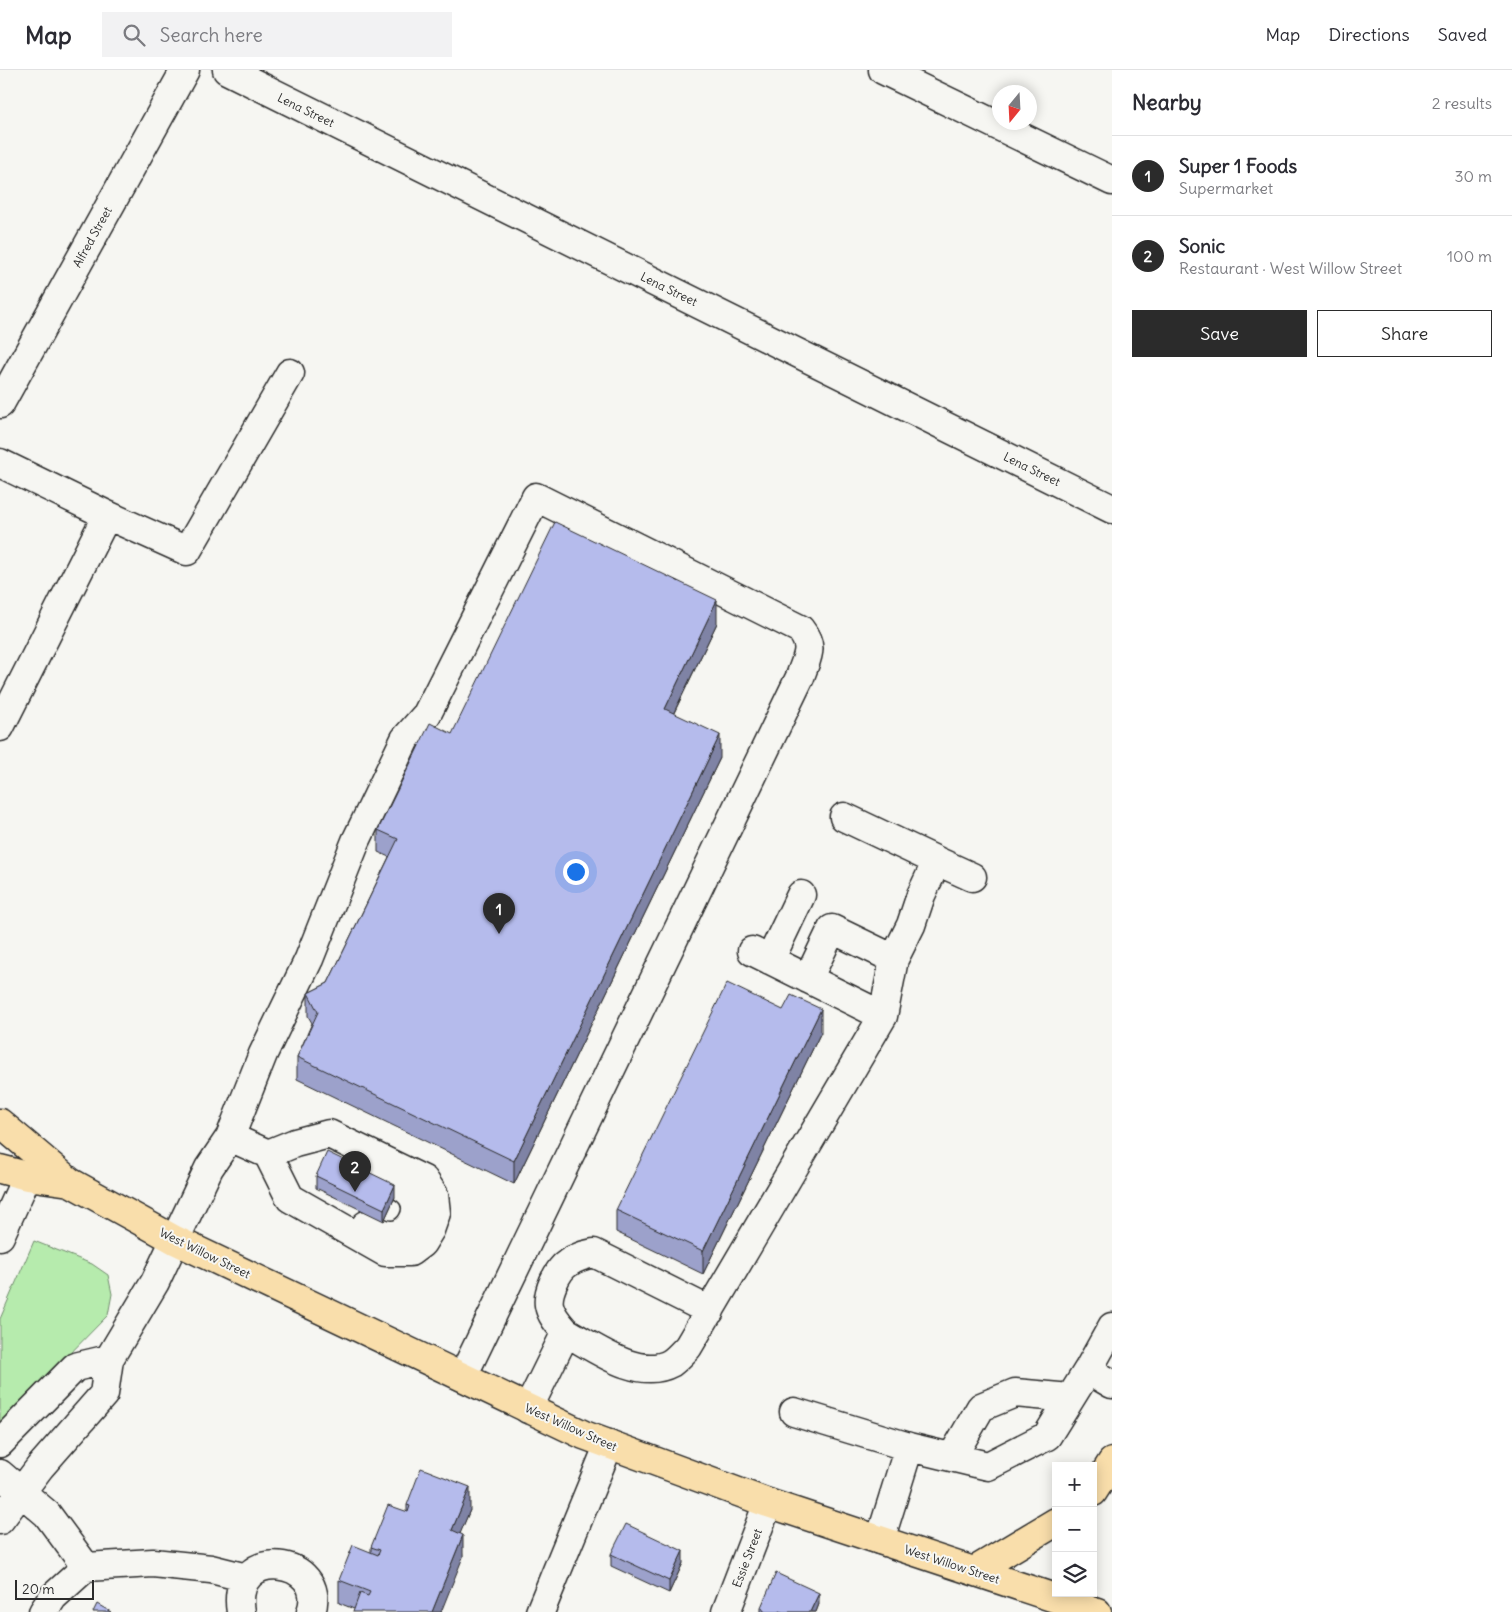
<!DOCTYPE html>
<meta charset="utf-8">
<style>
:root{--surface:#fff;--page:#f2f2f3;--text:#2b2b33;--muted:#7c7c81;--line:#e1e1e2;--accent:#2b2b2b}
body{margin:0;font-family:Delius,sans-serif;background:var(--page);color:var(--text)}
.controls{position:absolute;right:15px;bottom:15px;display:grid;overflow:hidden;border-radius:0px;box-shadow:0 2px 12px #0003}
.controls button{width:45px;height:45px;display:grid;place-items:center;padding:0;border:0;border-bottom:1px solid var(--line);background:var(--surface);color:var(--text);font:25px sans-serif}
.compass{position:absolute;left:992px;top:15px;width:45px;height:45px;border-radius:50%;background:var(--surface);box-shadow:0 2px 12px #0003;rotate:198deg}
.scale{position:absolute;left:15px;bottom:12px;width:79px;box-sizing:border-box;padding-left:5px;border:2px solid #2b2b2b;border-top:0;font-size:14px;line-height:18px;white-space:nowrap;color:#2b2b2b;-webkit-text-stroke:4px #f6f6f2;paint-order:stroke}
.you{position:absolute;left:575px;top:801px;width:18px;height:18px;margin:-12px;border:4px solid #fff;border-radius:50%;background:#1a73e8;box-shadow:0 0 0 8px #1a73e833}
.badge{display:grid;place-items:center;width:32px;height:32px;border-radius:50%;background:var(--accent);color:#fff;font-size:16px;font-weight:700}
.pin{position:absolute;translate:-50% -41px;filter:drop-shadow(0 1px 2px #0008)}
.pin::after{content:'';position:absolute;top:26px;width:18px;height:15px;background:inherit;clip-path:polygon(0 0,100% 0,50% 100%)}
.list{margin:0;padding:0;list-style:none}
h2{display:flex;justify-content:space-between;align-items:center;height:65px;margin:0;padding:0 20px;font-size:21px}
h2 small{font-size:16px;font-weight:400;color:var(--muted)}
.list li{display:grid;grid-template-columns:32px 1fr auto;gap:15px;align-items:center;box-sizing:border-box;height:80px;padding:0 20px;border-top:1px solid var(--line)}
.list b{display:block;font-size:19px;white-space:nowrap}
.list p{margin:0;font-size:16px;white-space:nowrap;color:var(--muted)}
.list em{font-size:16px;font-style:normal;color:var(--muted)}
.actions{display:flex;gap:10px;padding:15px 20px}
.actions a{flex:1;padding:11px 0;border:1px solid var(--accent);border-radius:0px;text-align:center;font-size:18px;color:var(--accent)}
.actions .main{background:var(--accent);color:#fff}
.icon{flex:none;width:28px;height:28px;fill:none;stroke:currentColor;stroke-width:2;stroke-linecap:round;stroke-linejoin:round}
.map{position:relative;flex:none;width:1112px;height:1542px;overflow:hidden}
header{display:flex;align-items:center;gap:30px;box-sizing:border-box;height:70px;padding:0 25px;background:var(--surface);border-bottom:1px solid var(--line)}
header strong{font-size:24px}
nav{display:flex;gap:28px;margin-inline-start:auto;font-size:18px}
.search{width:350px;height:45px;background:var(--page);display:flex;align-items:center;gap:12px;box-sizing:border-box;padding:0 18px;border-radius:0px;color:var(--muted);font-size:19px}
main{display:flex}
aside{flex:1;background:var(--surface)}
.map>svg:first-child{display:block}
.green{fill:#b6ebad;stroke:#708b6c}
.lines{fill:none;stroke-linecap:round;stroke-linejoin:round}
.minor-casing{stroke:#2b2b2b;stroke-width:31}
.major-casing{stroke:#2b2b2b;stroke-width:31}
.minor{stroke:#f6f6f2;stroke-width:28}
.major{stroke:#f9deab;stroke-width:28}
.wall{fill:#9ca1cb;stroke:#2b2b2b}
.shaded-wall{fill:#7f83a5;stroke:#2b2b2b}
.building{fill:#b5bbec;stroke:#2b2b2b}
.labels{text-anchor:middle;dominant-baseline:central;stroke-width:4;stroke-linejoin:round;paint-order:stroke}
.street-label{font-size:12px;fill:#2b2b2b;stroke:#f6f6f2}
</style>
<header>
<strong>Map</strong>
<div class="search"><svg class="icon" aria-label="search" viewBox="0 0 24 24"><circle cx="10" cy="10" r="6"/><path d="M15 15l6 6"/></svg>Search here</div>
<nav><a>Map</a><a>Directions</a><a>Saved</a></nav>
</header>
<main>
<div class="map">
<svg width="1112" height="1542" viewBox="0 0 1112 1542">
<rect width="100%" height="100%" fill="#f6f6f2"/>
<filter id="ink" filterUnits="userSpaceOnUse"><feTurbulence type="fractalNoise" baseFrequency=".02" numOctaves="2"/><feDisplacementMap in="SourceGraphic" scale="10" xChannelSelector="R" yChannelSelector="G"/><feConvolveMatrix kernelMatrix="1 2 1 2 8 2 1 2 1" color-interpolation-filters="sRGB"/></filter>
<g filter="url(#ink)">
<path class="green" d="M34 1171 92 1194 108 1205 112 1224 108 1245 0 1355V1249Z"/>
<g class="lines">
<g class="minor-casing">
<path id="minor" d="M227 0 1112 439
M883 0 1112 111
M0 334 185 0
M0 393 107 445 0 657
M107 445 187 481 290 303
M844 747 937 791
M770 890 801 825
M808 909 832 859 894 889
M883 946 894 889 911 855 921 825 937 791 972 807
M230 1067 268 1084 290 1128 385 1182H410L422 1173 430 1160 436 1143 434 1125 424 1110 329 1064 295 1073 268 1084
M366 1155C372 1157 378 1162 384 1164 409 1171 427 1138 408 1121 401 1114 388 1111 380 1107
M0 1166 27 1106
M566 1262C559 1254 551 1246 549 1235 547 1223 557 1200 568 1193 576 1187 584 1185 594 1183L710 1241
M1088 1300 1112 1257
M528 1339 566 1262C594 1277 638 1311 671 1293 677 1289 683 1282 688 1277L883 946 752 881
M794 1342 909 1377 988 1396 1047 1366 1088 1300 1112 1314
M0 1373 75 1297 109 1289
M952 1387 981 1337 1015 1323 1070 1328
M0 1404 47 1444 86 1497 153 1493 211 1499 247 1508
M0 1450 40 1397 104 1324 109 1289 155 1212 209 1098 230 1067 263 984 309 889 356 771 405 669 427 644 536 427 800 559C815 578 807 586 800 607L463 1306
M880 1470 909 1377
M43 1542 53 1527 86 1497
M241 1542C229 1472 330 1488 311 1542
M540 1542 609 1374
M726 1542 768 1433"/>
</g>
<g class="major-casing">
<path id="major" d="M0 1053 70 1112 175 1170 584 1365 768 1433 1097 1542
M0 1099 27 1106 70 1112
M1093 1422 1112 1392
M974 1501 1056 1452"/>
</g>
<use href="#minor" class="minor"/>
<use href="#major" class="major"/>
</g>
<path class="wall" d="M717 553 674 643 720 688 514 1114 297 1009V987L312 953 308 946V923L328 913 389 787 378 782V760L452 664Z
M821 962 703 1204 616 1162V1140Z
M316 1106 395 1127 384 1151 316 1118Z
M407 1435 470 1440 460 1463 463 1487 354 1539 339 1533V1510L371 1482V1477L407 1442Z
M611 1484 683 1493 669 1523 611 1496Z
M819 1534 816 1542H761V1537Z"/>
<path class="shaded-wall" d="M717 530V553L665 661V639Z
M720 665V688L514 1114V1091Z
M821 939V962L703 1204V1181Z
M395 1115V1127L384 1151V1139Z
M470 1417V1440L452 1483V1460Z
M463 1465V1487L441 1542H432Z
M683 1481V1493L669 1523V1511Z
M819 1523V1534L816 1542H810Z"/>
<path class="building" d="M555 452 717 530 665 639 720 665 514 1091 297 987 318 942 308 923 328 913 398 769 378 760 430 653 452 664Z
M727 913 783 940 791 925 821 939 703 1181 616 1140Z
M327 1082 395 1115 384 1139 316 1106Z
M421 1398 470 1417 452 1460 463 1465 432 1542H353L360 1523 368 1526 370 1522 339 1510 353 1475 378 1485 380 1480 371 1477 388 1435 408 1442 410 1436 407 1435Z
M626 1454 683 1481 669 1511 611 1484Z
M776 1503 819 1523 810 1542H783L780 1541 779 1542H765L761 1537Z
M97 1534 111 1542H93Z"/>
</g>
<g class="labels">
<g class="street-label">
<text transform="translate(306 40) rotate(26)">Lena Street</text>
<text transform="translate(92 167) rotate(-61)">Alfred Street</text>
<text transform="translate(669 219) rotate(26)">Lena Street</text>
<text transform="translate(1032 399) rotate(26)">Lena Street</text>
<text transform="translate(205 1183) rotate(26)">West Willow Street</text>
<text transform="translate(571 1357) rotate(24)">West Willow Street</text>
<text transform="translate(747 1488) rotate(-69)">Essie Street</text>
<text transform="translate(952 1494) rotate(18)">West Willow Street</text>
</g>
</g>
</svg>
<div class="controls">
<button>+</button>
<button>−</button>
<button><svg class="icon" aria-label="layers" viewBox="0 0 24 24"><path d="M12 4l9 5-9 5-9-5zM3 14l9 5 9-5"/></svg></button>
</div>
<svg class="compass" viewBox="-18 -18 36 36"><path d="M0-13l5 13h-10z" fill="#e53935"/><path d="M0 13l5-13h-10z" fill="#7c7c81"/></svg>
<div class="scale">20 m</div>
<div class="you"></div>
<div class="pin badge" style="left:499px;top:864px">1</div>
<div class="pin badge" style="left:355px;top:1122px">2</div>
</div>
<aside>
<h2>Nearby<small>2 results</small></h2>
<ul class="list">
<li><span class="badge">1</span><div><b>Super 1 Foods</b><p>Supermarket</p></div><em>30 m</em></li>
<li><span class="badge">2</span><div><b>Sonic</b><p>Restaurant · West Willow Street</p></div><em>100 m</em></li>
</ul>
<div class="actions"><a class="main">Save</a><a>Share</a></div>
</aside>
</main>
